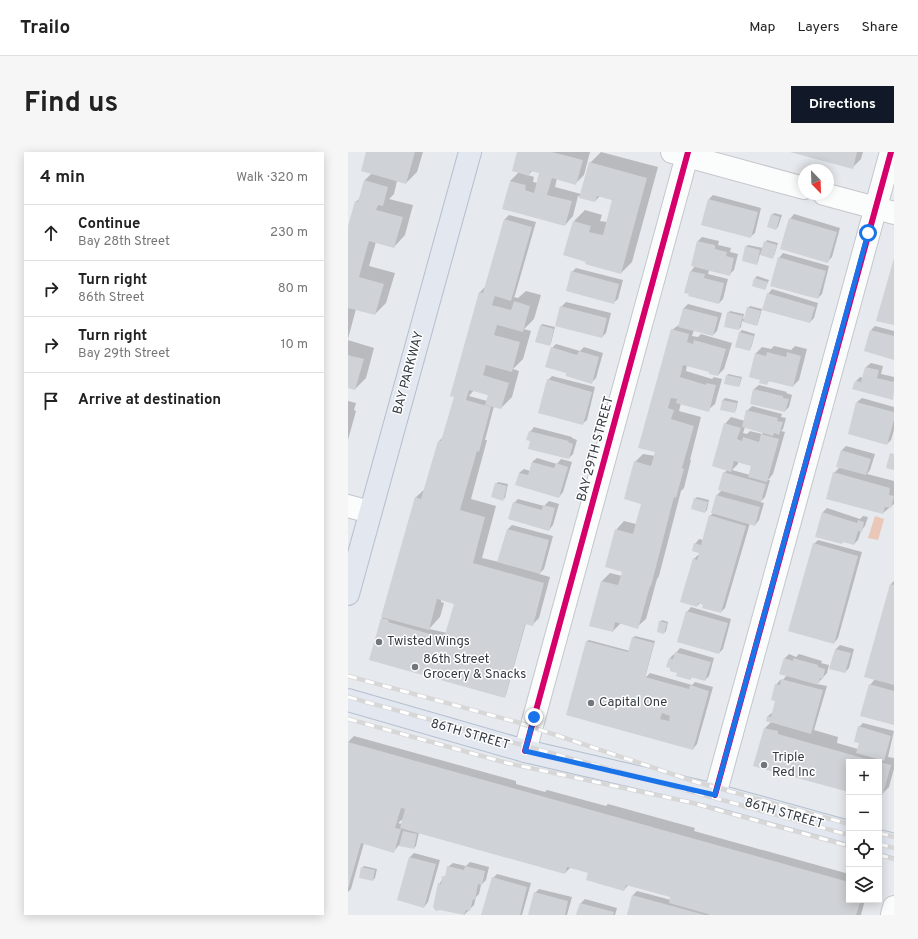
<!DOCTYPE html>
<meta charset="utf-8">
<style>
:root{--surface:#fff;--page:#f6f6f6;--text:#222;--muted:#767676;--line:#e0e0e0;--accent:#111827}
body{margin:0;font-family:Overpass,sans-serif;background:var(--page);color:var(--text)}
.controls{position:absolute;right:12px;bottom:12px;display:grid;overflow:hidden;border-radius:0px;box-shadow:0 2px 10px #0003}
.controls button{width:36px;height:36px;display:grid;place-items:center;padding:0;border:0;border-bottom:1px solid var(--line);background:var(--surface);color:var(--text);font:20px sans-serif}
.compass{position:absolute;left:450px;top:12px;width:36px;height:36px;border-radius:50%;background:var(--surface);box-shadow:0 2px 10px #0003;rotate:157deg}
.stop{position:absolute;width:12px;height:12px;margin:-9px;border:3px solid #1a73e8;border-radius:50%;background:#fff}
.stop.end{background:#1a73e8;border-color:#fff;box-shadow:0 1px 4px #0008}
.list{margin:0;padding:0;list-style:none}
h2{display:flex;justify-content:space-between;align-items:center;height:52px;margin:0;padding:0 16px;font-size:17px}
h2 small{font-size:13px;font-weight:400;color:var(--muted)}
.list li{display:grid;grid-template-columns:26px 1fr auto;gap:12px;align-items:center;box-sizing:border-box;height:56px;padding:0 16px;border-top:1px solid var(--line)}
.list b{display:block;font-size:15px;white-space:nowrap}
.list p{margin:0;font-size:13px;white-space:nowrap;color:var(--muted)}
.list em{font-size:13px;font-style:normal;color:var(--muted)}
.icon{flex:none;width:22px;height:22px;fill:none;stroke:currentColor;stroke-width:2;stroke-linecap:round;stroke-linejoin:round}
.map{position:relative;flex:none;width:546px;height:763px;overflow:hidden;border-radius:0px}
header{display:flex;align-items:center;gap:24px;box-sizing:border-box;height:56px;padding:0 20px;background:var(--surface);border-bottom:1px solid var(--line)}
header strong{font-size:19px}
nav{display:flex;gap:22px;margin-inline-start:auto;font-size:14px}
.intro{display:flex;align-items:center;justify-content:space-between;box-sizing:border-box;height:96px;padding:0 24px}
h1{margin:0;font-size:28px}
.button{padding:10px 18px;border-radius:0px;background:var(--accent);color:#fff;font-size:14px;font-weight:700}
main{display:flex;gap:24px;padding:0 24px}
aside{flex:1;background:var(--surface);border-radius:0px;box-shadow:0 2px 10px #0003}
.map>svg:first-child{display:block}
.water{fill:#eac7b7}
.shadow{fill:#0003;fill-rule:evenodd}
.building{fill:#cfd2d6;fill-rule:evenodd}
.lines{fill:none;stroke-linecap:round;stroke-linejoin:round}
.minor-casing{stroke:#c4c7cb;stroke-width:24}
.major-casing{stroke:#b4bfcf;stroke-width:24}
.minor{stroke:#fbfcfc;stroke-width:22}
.major{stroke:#e2e7f0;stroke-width:22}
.rail-casing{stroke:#d7d7d8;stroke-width:4.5}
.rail{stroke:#fff;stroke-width:3;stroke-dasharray:9;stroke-linecap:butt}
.cycleway-casing{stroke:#fff;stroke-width:8}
.cycleway{stroke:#d6006c;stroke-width:6}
.route{stroke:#1a73e8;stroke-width:5}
.poi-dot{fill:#72777e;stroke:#fff;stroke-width:1.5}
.labels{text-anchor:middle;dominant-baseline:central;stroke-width:3;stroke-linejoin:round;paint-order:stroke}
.street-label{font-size:13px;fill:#333a42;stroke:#fff}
.poi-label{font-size:13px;fill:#333a42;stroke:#fff;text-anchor:start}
</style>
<header>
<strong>Trailo</strong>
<nav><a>Map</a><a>Layers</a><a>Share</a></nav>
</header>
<div class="intro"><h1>Find us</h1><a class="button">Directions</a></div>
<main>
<aside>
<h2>4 min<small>Walk · 320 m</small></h2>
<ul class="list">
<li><svg class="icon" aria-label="ahead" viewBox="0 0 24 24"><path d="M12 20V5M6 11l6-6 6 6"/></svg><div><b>Continue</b><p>Bay 28th Street</p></div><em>230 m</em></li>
<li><svg class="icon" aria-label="right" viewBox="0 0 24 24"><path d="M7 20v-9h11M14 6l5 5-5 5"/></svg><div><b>Turn right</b><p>86th Street</p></div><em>80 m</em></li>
<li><svg class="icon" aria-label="right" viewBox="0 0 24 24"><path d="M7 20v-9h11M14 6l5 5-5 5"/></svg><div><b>Turn right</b><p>Bay 29th Street</p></div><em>10 m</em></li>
<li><svg class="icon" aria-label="arrive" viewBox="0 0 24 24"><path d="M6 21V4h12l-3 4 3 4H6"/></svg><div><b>Arrive at destination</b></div></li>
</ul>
</aside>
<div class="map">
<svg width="546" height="763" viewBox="0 0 546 763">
<rect width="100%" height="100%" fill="#e6e9ed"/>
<path class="water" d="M527 364 536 367 530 388 520 386Z"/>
<path class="shadow" d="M19 0H75L69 20 58 31 49 29 46 42 41 47 65 53 57 83 46 95 28 90 21 114 47 121 38 151 27 162 8 157 0 187V78L8 50 13 45 17 28 24 21Z
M170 0H242L236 23 228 31 209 26 207 35 233 42 242 11 253 0 310 15 284 110 273 121 226 69 237 58 254 63 252 69 259 70 265 48 252 44 247 49 230 44 225 64 217 73 162 29 171 20ZM185 18 193 20 190 31 185 30 186 25 180 23Z
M444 0H515L513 7 504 16Z
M365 43 413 56 407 81 402 85 361 47Z
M426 61 434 63 430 75 428 77 424 63Z
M446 62 492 76 484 105 480 109 442 67Z
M161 63 188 70 167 143 166 145 170 146 178 139 193 143 186 167 176 177 183 179 175 207 165 217 171 219 164 245 153 256 146 254 137 288H139L123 347 148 354 134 406 151 410 160 377 164 373 205 384 196 417 191 422 202 425 191 466 184 473 178 471 158 543 156 545 23 508 34 466 36 464 67 346 78 336 91 289 96 284 107 244 103 243 132 140 138 134 157 67ZM126 238 141 243 139 249 121 244ZM93 447 108 451 99 481 81 477 92 465 96 451 93 450Z
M354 85 371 89 370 93 383 96 382 100 390 102 386 118 381 123 361 118 360 122 380 127 375 147 371 151 343 119 347 114H344L350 89Z
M419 88 430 91 426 104 425 105 412 102 410 110 408 112 398 95 400 93 415 96Z
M435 101 481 114 474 142 470 146 431 106Z
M228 116 275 128 270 147 265 151 224 120Z
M409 124 421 128 417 137 407 126Z
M424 137 470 151 466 166 462 170 420 142Z
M218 150 263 161 258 181 254 185 213 155Z
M340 152 374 161 369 179 365 183 346 178 344 184 350 185 353 182 384 191 376 217 370 223 363 219 339 213 338 219 364 227 366 225 374 227 367 252 360 258 333 251 331 259 353 265 342 308H343L336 336 333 339 311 424 309 427 298 467 289 475 273 471 265 479 254 429 262 421 274 424 275 419 268 378 276 369 288 372 294 351 287 310 295 302 307 304 324 178 332 172 336 156Z
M402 154 414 157 410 171 409 173 394 169 393 175 391 177 380 161 382 159 396 162 395 167H397L400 156Z
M194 172 207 175 203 191 201 193 193 174Z
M527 174 546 179V207L523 178Z
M394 178 407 182 403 196 401 198 388 195 392 180Z
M0 188 26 196 18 226 7 237 0 235Z
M208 192 232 199 236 195 255 201 248 226 244 230 220 220 204 196Z
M426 194 443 198 447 194 459 197 451 228 445 234 422 228 418 232 413 227 402 225 408 201 414 195 423 197Z
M523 211 535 214 533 222 546 225 545 247 508 229 512 225 515 226 518 215Z
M380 222 394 225 392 232 391 234 379 224Z
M204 224 247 235 239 268 234 272 200 228Z
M411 233 439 240 438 241 444 243 441 255 437 259 406 237Z
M377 246 390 249 388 258 386 260 373 257 375 248Z
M514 246 546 255V278L543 288 539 292 509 250Z
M0 249 8 251 6 258 8 259 0 288Z
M404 254 434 262 433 265 438 266 435 277 433 279 437 280 425 322 420 328H422L417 345 412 350 416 351 411 368 407 373 402 371 377 456 373 460 356 452 352 451 349 454 346 407 350 403H351L352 400 347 392 351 387 355 388 362 364 365 361 369 343 374 338 376 321 379 318 377 272 383 265 397 269 399 259ZM397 275 416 280 414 282 402 279 399 282 395 281ZM390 310 405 314 402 323 384 318 390 312Z
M186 275 224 285V286L229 288 225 302 221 306 183 288 182 280Z
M498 294 527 302 522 318 519 322 546 329V352L535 361 486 321 492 315 494 298Z
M189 306 209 312 213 307 224 310 215 340 211 345 171 321 176 317 182 319 184 310Z
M150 330 160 332 157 346 155 347 148 332Z
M349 345 361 348 359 358 357 360 347 347Z
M170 347 196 354 201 349 211 352 205 373 201 378 166 351Z
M479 356 512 367 515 364 520 365 517 374 513 379 510 388 506 392 496 389 494 391 469 384 475 360Z
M470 388 514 400 490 486 486 491 466 392Z
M546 429V572L522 533 527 527 543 432Z
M343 455 383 467 375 497 371 501 339 460Z
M314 468 320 470 318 479 316 481 312 470Z
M287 484 307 489 297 526 302 521 344 533 347 530 365 535 349 592 345 597 219 562 239 489 241 488 282 499 285 486Z
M492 493 506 497 501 516 497 520 483 516 488 497Z
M332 496 366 506 361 524 357 528 344 525 342 527 330 521 322 506 326 502H327Z
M441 502 448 505 451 502 474 509 473 511 481 513 479 521 469 532 479 534 466 578 490 585 489 591 510 597 512 590 511 575 515 571 546 579 540 605 546 606V617L541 635 535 641 531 643V610H501V639L417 576 423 570 419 569 420 564 425 560 428 548V533L432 528 434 529 439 523 436 507Z
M6 584 168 629V632L197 640 199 638 258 654 260 652 347 676 346 679 501 722V748H517L513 763H367L361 762V763H280L285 743 289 739 323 748 325 741 281 732 276 738 241 720 223 715 217 721 71 680 68 694 66 696 51 693 46 699 16 691 3 737 0 740V590ZM56 666 54 672 50 671Z
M66 701 92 708 80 750 76 755 51 748 62 705Z
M122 710 141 715 138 728 133 733 131 742 128 745 126 753 116 763 91 732 99 721 100 715 105 711 118 714Z
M16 714 29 717 27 726 25 728 14 716Z
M149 722 183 731 174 763H134L145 726Z
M191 737 224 745 219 763H181L187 741Z
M237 747 269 756 267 763H229L233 751Z"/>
<path class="building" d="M18 0H67L58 32 13 19Z
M169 0H204L235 8 228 33 204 26 199 43 224 49 217 74 154 57 162 29 178 33 177 38 186 41 191 21 182 19 181 24 164 19Z
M442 0H509L505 17Z
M241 10 299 26 273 122 237 112 238 110 215 103 225 69 243 74 241 80 255 83 264 48 249 44 247 50 231 46Z
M16 28 40 35 35 54 30 53 28 58 55 65 46 96 21 89 11 125 36 132 27 163 0 156V74L7 49 10 50Z
M360 47 410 60 403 86 353 73Z
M423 62 432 65 428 78 419 75Z
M441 66 489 80 480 111 432 97Z
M156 67 184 75 163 149 147 144 144 153 163 158 166 149 182 154 175 180 149 173 146 183 172 190 164 220 138 213 135 223 161 231 153 257 137 253 140 243 121 238 118 248 143 255 131 300 129 299 112 358 137 365 125 411 196 431 185 474 177 472 157 546 21 508 33 466 41 468 40 470 96 486 106 452 89 447 81 478 33 465 67 345 73 347 90 289H93L106 245 102 244 131 140 135 141Z
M349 89 367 93V97L379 100 378 104 386 106 382 124 343 114Z
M416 89 429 93 425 107 412 103Z
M397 94 412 98 409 113 394 109Z
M430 105 478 119 470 147 422 134Z
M546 106V173L528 169Z
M223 119 271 132 266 152 218 139Z
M342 119 357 122 356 126 376 131 371 152 340 144 341 142 336 141Z
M406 126 420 130 417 138 404 134Z
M419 141 467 155 462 171 414 158Z
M212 154 259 166 254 186 207 174Z
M399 155 413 159 409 174 395 170Z
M335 156 370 165 365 184 330 175Z
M379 160 395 164 391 178 376 175Z
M192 173 206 177 202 194 187 190Z
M323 177 341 182 339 190 345 192 346 188 378 197 370 224 361 222V220L335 213 332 225 358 233V231L368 233 361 260 328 251 329 247 323 246 320 256 326 258 323 267 346 274 334 316 336 317 328 346 326 345 303 434H302L290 477 267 470 265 480 241 474 253 429 270 433 274 420 257 415 267 377 285 382 293 352 276 347 286 309 303 314 307 300 290 296Z
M522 178 546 184V208L516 199Z
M391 180 406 184 402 199 387 195Z
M203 195 229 203 231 199 251 205 244 232 218 224V221L197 215Z
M419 200 438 205 439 200 453 204 445 235 420 229 419 233 411 231 412 228 401 225 407 201 418 204Z
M0 203 16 207 7 238 0 236Z
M517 215 531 218 529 226 546 230 545 248 504 237 507 229 513 230Z
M378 223 393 226 391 235 376 232Z
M199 227 244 240 235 273 190 261Z
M405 237 435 244V246L441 247 437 260 402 252Z
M374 248 389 251 387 261 372 258Z
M508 250 546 260V268L539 293 500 282Z
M398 258 430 266 429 269 435 270 431 283 426 281 425 284 394 275Z
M376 271 393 276 389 287 394 289 395 285 411 290 413 282 431 287 419 330 400 325 403 314 386 309 383 320 364 314Z
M181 279 221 289 220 290 225 292 221 307 180 297 182 289 178 288Z
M493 298 523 307 518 323 488 315Z
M542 301 546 302V318L538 316Z
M184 310 206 316 208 311 220 315 211 346 167 333 171 321 180 323Z
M375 320 418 332 413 350 370 338Z
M485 320 542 336 541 343 546 344 543 356 537 355 535 362 478 347Z
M147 331 159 334 155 349 143 345Z
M368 343 412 355 407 374 363 361Z
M346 346 360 350 357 361 343 357Z
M165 350 194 358 195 353 207 356 201 379 160 367Z
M474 360 509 371 510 368 516 370 514 380 510 379 506 393 495 390 494 392 467 385Z
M361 363 398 374 373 461 354 456 355 453 350 451 349 455 332 450 345 406 349 408 351 401 344 399 346 391 353 393Z
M159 377 201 388 192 422 149 410Z
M465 391 510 404 486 492 440 479Z
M542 432 546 433V533L516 525Z
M338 459 380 471 371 502 329 490Z
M311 469 319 471 316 482 309 480Z
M284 485 306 491 297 525 341 537 342 533 361 539 345 598 218 563 238 489 280 500ZM314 561 322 564 321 569 312 567Z
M487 497 503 501 497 521 481 517Z
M327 500 363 510 357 529 343 525 342 528 328 524 329 521 322 519V516L318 515 321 506 325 507Z
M436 506 445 509V506L470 513V515L477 517 475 527 472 526 470 533 431 522Z
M433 527 475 538 463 582 418 569 419 564 423 565 427 549 423 548 427 532 432 533Z
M521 532 546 539V573L512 564Z
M510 574 543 584 536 609 508 601 511 591 506 590Z
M416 576 430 579V582L529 610H501V640L405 614Z
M0 590 501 730V748H513L508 763H363L321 751 322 745 278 733 276 739 238 728 240 721 219 715 217 722 52 676 57 657 53 656 47 676 53 677 46 701 13 691 0 737Z
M531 610 543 613 535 642 531 644Z
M55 679 69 682 66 697 51 694Z
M61 705 88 712 76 756 49 748Z
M99 714 116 718 117 714 137 719 134 733 130 732 127 748 125 747 122 759 118 758 116 763 92 758 88 759 85 755 90 731 93 732 94 724 97 725Z
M13 715 27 718 25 729 11 726Z
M144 725 179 735 172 763H133Z
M186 740 220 749 217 763H180Z
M284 743 357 763H279Z
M232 751 266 760 265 763H228Z"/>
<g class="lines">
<g class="minor-casing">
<path id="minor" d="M324 0 456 36
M476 42 546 61
M0 354 22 360
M177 599 340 0
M367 643 543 0
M544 763 546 755"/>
</g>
<g class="major-casing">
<path id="major" d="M0 442 122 0
M0 548 177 599 367 643 501 680
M531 689 546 693"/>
</g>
<use href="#minor" class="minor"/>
<use href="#major" class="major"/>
<g class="rail-casing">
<path id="rail" d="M0 524 172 571 348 630 501 672
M0 545 501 683
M0 567 159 611 341 650 501 694
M531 681 546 685
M531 692 546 696
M531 703 546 707"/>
</g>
<use href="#rail" class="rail"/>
<g class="cycleway-casing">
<path id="cycleway" d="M177 599 340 0
M367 643 543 0"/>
</g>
<use href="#cycleway" class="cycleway"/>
</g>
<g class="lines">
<path class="route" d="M186 565 177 599 367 643 520 81"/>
</g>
<g class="poi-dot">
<circle cx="31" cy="490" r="4"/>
<circle cx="67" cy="515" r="4"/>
<circle cx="243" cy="551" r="4"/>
<circle cx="416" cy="613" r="4"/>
</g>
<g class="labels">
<g class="street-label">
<text transform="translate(61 221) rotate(-75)">BAY PARKWAY</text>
<text transform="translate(248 297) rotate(-75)">BAY 29TH STREET</text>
<text transform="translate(122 583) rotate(16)">86TH STREET</text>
<text transform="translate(436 662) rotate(16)">86TH STREET</text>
</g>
<g class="poi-label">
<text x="39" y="490">Twisted Wings</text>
<text x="75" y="508">86th Street<tspan x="75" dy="15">Grocery &amp; Snacks</tspan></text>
<text x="251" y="551">Capital One</text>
<text x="424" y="606">Triple<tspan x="424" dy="15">Red Inc</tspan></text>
</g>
</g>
</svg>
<div class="controls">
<button>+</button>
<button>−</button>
<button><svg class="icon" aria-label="locate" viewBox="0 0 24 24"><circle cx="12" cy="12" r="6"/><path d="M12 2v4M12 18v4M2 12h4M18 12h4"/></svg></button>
<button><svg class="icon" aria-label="layers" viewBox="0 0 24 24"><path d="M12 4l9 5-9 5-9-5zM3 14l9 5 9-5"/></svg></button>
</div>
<svg class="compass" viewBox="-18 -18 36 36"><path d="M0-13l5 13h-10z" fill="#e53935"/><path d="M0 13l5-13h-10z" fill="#767676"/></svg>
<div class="stop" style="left:520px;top:81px"></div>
<div class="stop end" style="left:186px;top:565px"></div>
</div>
</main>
